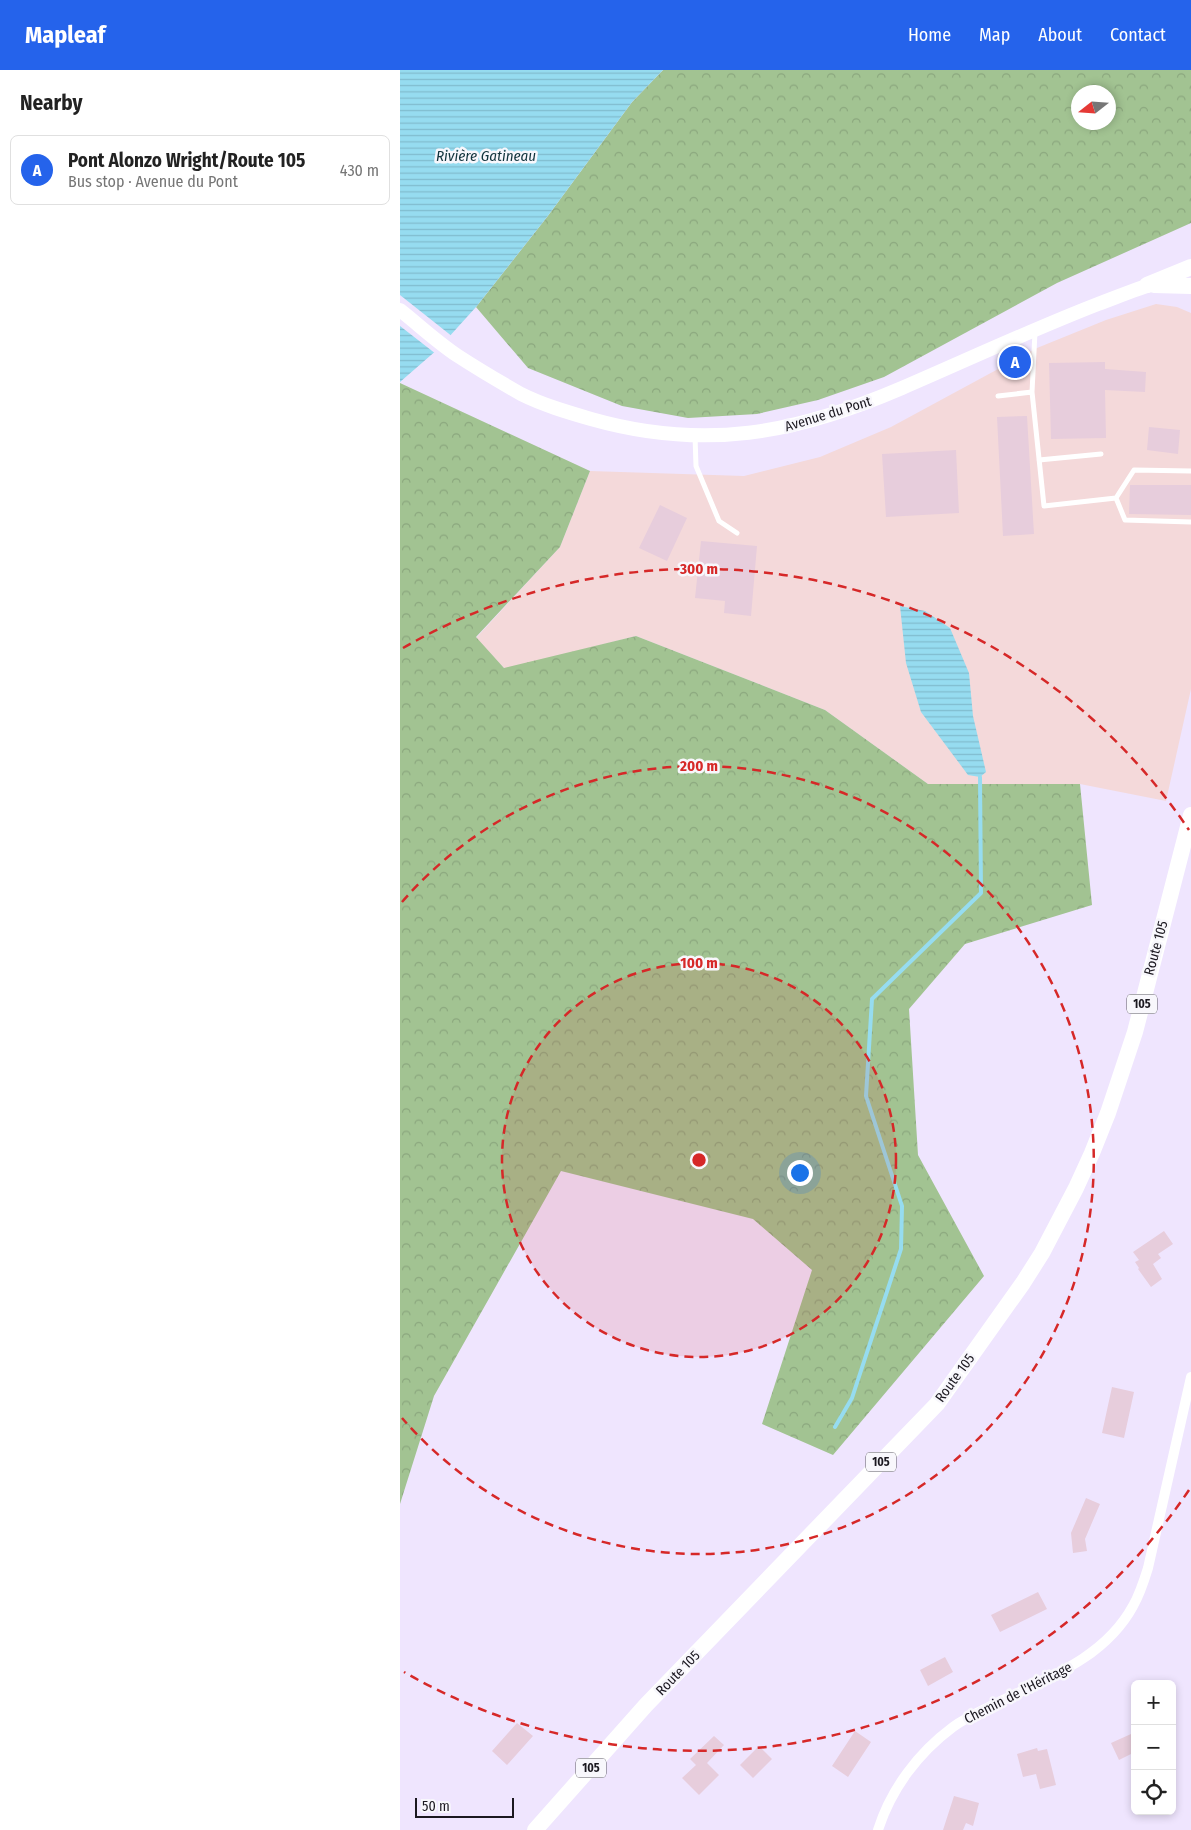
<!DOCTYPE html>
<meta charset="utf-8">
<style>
:root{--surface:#fff;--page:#f6f6f6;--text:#222;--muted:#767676;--line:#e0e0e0;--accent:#2563eb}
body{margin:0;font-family:"Fira Sans Condensed",sans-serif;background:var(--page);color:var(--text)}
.controls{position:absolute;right:15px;bottom:15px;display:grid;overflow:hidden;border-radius:8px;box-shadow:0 2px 8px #0003}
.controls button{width:45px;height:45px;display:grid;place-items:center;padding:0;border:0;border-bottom:1px solid var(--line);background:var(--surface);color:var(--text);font:25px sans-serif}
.compass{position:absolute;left:671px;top:15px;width:45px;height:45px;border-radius:50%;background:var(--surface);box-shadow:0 2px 8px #0003;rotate:253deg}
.scale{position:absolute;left:15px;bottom:12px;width:99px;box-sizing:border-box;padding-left:5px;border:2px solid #1b1820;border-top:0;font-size:14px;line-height:18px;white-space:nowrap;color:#1b1820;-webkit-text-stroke:4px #f8f7fc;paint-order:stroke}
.you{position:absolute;left:399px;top:1102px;width:18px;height:18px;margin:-12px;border:4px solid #fff;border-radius:50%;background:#1a73e8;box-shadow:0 0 0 8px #1a73e833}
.badge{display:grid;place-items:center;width:32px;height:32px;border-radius:50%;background:var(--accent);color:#fff;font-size:16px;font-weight:700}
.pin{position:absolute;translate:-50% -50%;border:2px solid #fff;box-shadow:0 1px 5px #0006}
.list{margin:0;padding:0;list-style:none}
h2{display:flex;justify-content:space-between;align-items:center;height:65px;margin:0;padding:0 20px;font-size:21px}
h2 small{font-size:16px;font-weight:400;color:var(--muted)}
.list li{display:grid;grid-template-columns:32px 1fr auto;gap:15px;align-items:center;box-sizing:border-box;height:70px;margin:0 10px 10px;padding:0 10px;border:1px solid var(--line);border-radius:8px}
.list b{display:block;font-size:19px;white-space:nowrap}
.list p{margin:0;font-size:16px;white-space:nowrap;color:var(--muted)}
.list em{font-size:16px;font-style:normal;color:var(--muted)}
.icon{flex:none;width:28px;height:28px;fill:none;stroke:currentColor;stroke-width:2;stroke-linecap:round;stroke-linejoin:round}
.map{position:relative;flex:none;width:791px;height:1760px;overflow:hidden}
header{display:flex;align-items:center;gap:30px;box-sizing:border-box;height:70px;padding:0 25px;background:var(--accent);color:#fff}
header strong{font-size:24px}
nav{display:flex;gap:28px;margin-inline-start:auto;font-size:18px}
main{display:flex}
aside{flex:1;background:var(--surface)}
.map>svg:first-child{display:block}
.commercial{fill:#f4d9da}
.forest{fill:url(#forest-crowns);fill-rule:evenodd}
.water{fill:url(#water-rules)}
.pier{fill:#efe5fe}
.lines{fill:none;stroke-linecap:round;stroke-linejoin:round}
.stream{stroke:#96dcf0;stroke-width:4}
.building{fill:#e7cddc}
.lane{stroke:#fff;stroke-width:5}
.street{stroke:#fff;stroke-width:10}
.secondary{stroke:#fff;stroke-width:14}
.primary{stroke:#fff;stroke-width:16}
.ring{fill:none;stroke:#d62828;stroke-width:2.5;stroke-dasharray:9 6}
.labels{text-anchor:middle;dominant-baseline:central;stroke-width:5;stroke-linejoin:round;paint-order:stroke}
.shield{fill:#f8f7fc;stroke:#5d5b62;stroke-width:1}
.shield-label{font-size:12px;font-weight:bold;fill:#1b1820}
.street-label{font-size:14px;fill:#1b1820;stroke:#f8f7fc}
.water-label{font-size:15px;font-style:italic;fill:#11333c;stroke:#f8f7fc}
.centre{fill:#d62828;stroke:#f8f7fc;stroke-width:2.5}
.ring-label{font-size:15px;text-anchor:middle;font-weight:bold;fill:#d62828;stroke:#f8f7fc;stroke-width:5;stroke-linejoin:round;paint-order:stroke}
</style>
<header>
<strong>Mapleaf</strong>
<nav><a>Home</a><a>Map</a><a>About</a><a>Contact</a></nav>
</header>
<main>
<aside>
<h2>Nearby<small></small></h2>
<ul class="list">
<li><span class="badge">A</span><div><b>Pont Alonzo Wright/Route 105</b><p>Bus stop · Avenue du Pont</p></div><em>430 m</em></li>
</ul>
</aside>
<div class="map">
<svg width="791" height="1760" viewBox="0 0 791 1760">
<defs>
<pattern id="forest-crowns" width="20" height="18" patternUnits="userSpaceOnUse" patternTransform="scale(1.25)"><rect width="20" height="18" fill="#a2c392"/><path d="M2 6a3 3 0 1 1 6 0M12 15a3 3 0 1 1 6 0" fill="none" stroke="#8ba77e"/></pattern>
<pattern id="water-rules" width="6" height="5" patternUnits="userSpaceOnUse" patternTransform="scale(1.25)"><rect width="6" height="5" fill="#96dcf0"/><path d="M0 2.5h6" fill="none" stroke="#81bcce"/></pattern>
</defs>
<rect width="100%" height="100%" fill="#efe5fe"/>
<path class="commercial" d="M756 234 777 237 791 243V619L766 731 680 714H528L425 640 236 566 105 599 76 568 160 477 190 401 344 406 420 387 491 357 637 278 706 250Z"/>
<path class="forest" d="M263 0H791V153L657 213 484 307 418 330 357 344 288 348 222 336 128 298 76 237 147 147 232 32ZM678 22H708V52H678Z
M0 313 190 401 160 477 76 567 104 598 236 566 425 640 528 714H680L692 835 565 874 509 939 518 1085 584 1206 433 1385 362 1354 412 1200 353 1149 161 1101 34 1326 0 1434Z"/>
<path class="water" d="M0 0H263L232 32 147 147 76 237 38 279 0 312Z
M500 536 525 541 550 558 569 603 573 646 586 702 580 707 568 705 521 642 506 593Z"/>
<path class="pier" d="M0 225 53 267 36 284 0 256Z"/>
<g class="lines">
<path class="stream" d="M435 1357 452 1328 501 1179 502 1136 466 1026 472 929 581 823 580 707"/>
</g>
<path class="building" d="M705 292V299L746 302 745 322 705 320 706 368 651 369 649 293Z
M627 346 634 464 603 466 597 347Z
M749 357 780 360 778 384 747 380Z
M556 380 559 443 486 447 482 384Z
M730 415H791V445L729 444Z
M260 435 287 448 267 491 239 478Z
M301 471 357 476 351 546 324 543 325 531 295 528Z
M764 1161 773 1174 758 1184 761 1188 753 1194 762 1209 751 1217 738 1199 739 1198 735 1192 739 1190 733 1182Z
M712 1317 734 1322 724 1368 702 1363Z
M686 1428 700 1434 685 1469 687 1481 673 1483 671 1463Z
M638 1522 647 1539 600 1562 591 1545Z
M545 1587 553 1602 528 1616 520 1600Z
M117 1653 133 1666 107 1695 92 1681Z
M455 1661 471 1672 448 1707 432 1696Z
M731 1664 735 1672V1682L719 1690 711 1673Z
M314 1666 324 1675 307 1693 319 1705 299 1725 282 1708 296 1695 290 1689Z
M359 1676 372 1689 353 1708 340 1695Z
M637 1678 638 1681 647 1679 656 1715 640 1719 636 1704 623 1707 617 1684Z
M554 1726 579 1733 573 1756 566 1753 563 1760H543Z"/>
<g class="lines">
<path class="lane" d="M635 262 632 322 644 436 716 428 734 400 791 401
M598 326 632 322
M295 366 296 396 319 451 337 463
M639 390 701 384
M716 428 725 450 791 452"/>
<path class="street" d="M478 1760C491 1719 518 1683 553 1657 568 1646 586 1639 603 1630 651 1607 706 1586 733 1536 740 1524 744 1511 748 1498L791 1307"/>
<path class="secondary" d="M0 240C19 255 37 272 58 286 78 299 100 312 121 324 143 335 167 342 191 349 304 381 395 364 502 318 567 290 631 260 698 234 717 227 736 219 756 213"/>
<path class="primary" d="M747 215 791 197
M754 215 791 216
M135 1760 246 1635 537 1334 623 1213 642 1183 676 1118 692 1083 708 1043 735 962 791 745"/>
</g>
<circle cx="299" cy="1090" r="197" fill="#d62828" fill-opacity=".12"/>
<g class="ring">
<circle cx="299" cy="1090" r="197"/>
<path d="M2 832A394 394 0 1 1 2 1348"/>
<path d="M789 1420A591 591 0 0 1 4 1602M3 578A591 591 0 0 1 789 760"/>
</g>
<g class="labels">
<g class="shield">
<rect x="727" y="924.5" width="30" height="19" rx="4"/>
<rect x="466" y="1382.5" width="30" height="19" rx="4"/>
<rect x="176" y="1688.5" width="30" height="19" rx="4"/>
</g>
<g class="shield-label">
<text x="742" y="934">105</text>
<text x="481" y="1392">105</text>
<text x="191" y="1698">105</text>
</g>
<g class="street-label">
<text transform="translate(428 344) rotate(-17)">Avenue du Pont</text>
<text transform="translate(756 878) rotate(-75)">Route 105</text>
<text transform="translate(555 1308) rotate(-54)">Route 105</text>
<text transform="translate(278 1603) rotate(-46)">Route 105</text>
<text transform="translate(618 1623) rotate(-27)">Chemin de l'Héritage</text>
</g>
<g class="water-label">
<text x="86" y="86">Rivière Gatineau</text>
</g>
</g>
<circle cx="299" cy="1090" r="8" class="centre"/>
<g class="ring-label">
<text x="299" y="504">300 m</text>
<text x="299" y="701">200 m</text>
<text x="299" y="898">100 m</text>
</g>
</svg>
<div class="controls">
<button>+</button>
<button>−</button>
<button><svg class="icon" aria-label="locate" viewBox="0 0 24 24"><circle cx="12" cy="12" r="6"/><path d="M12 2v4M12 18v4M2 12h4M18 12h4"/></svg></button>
</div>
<svg class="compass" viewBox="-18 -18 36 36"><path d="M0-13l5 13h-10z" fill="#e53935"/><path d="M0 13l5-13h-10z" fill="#767676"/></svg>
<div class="scale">50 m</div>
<div class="you"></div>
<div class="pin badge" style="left:615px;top:292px">A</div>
</div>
</main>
